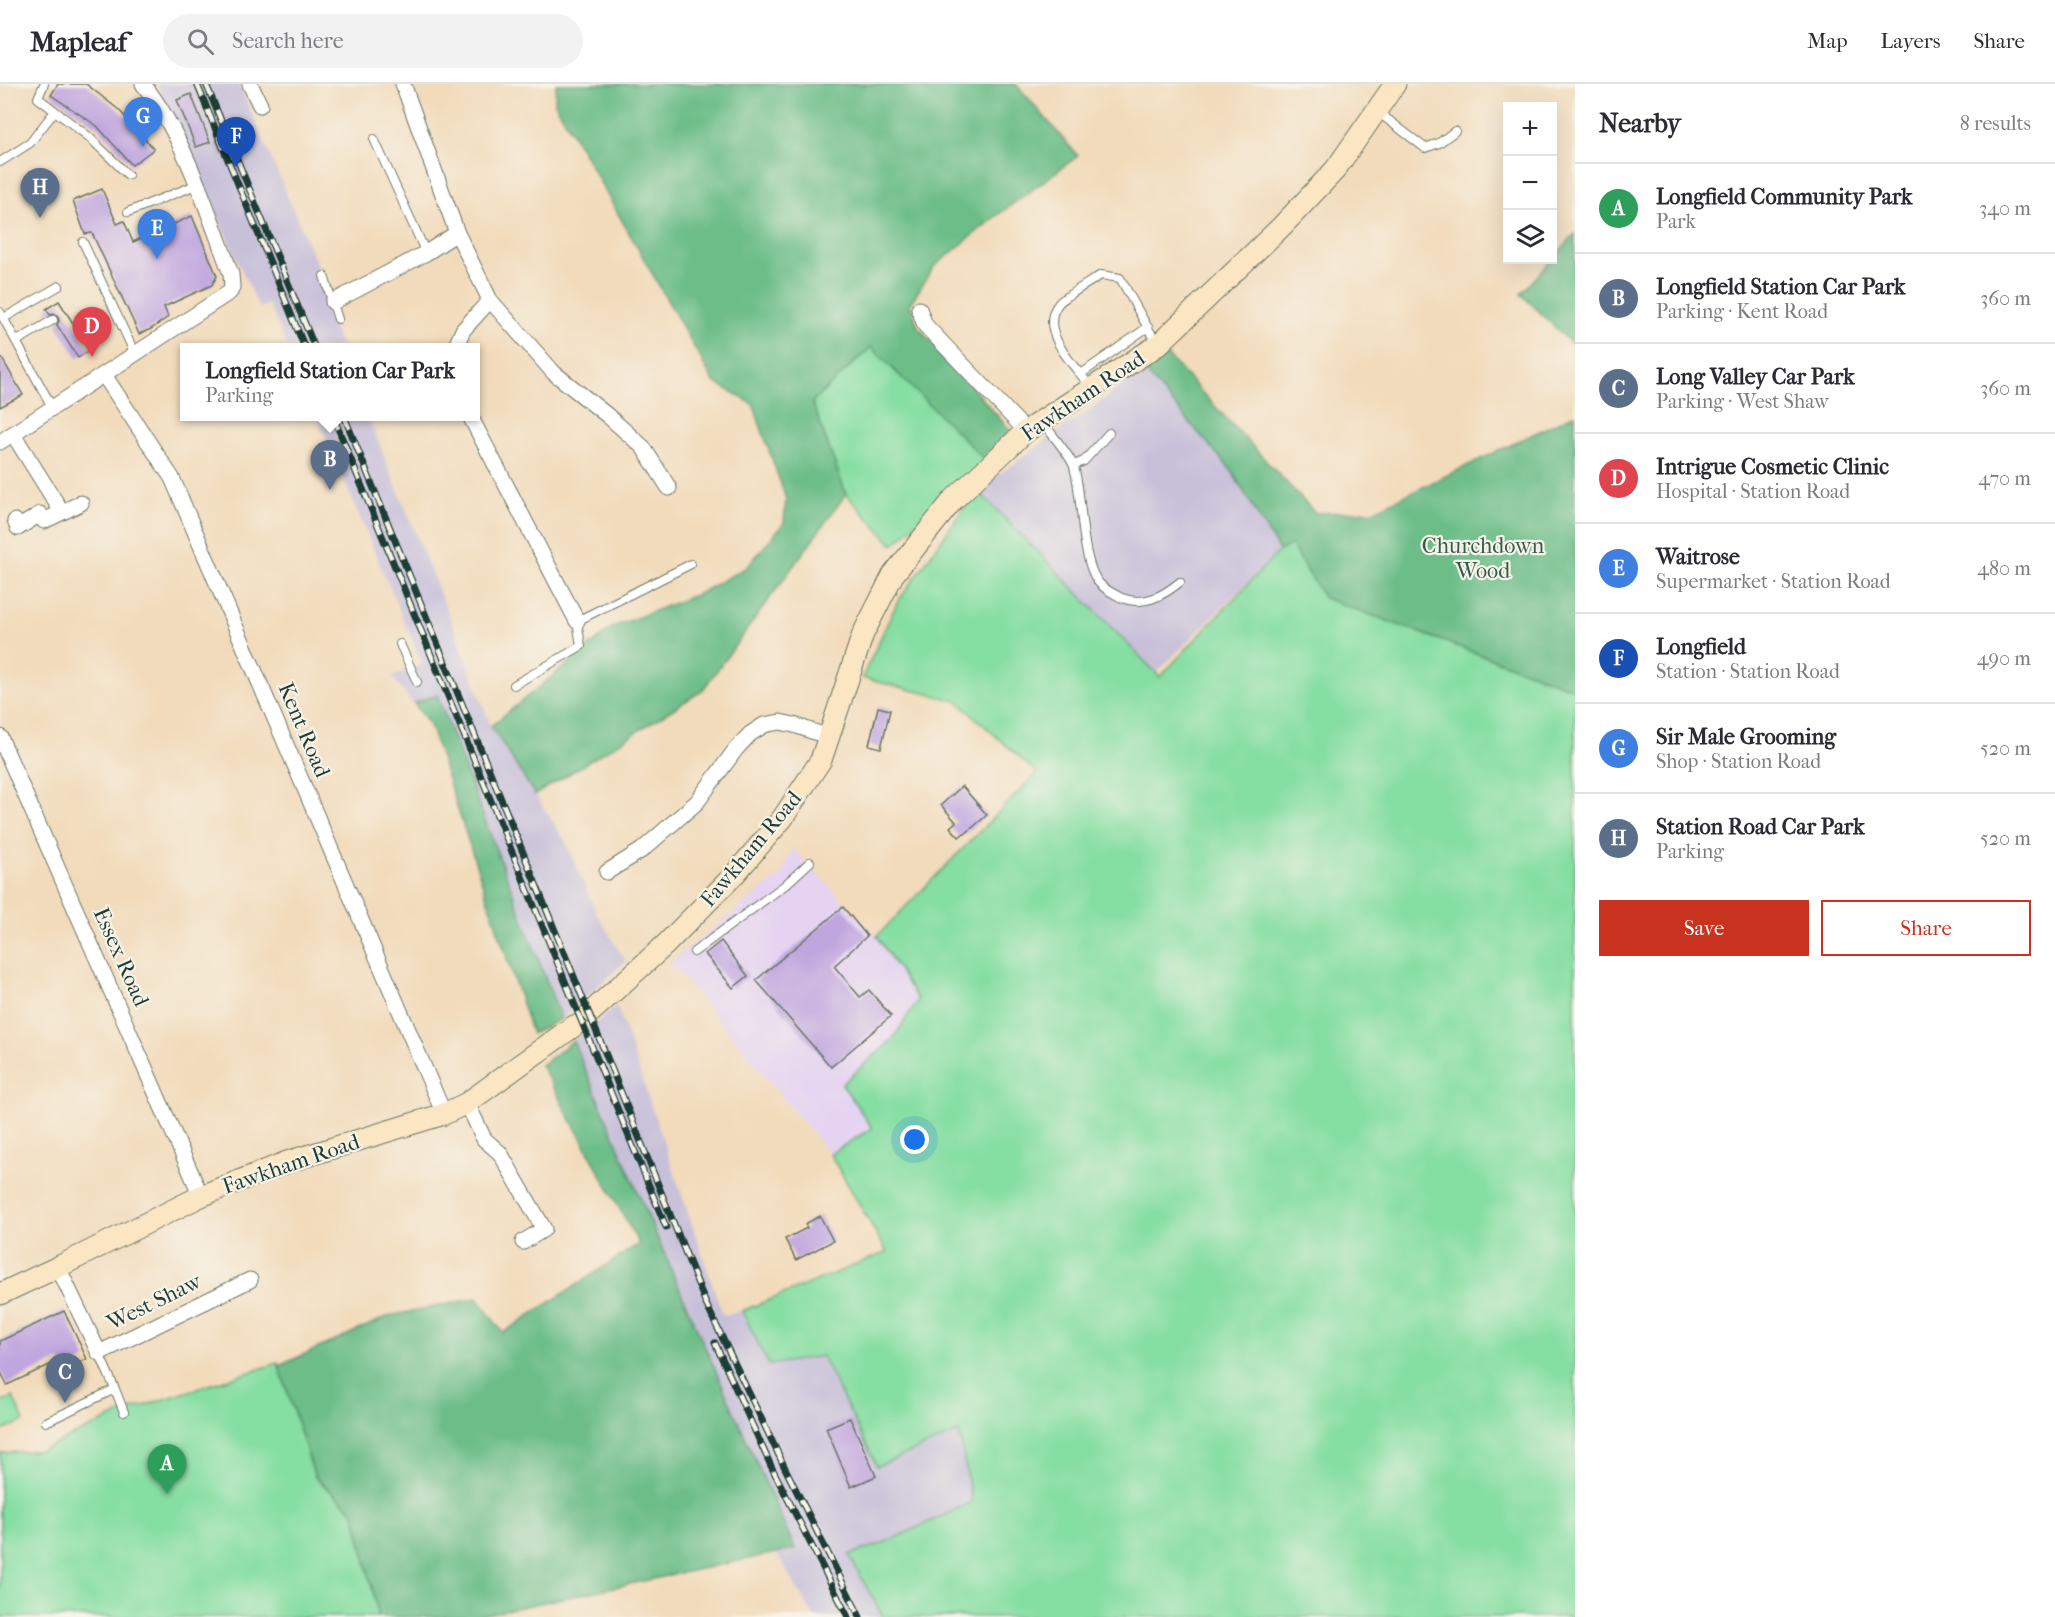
<!DOCTYPE html>
<meta charset="utf-8">
<style>
:root{--surface:#fff;--page:#f2f2f3;--text:#2b2b33;--muted:#7c7c81;--line:#e1e1e2;--accent:#c8321e}
body{margin:0;font-family:"IM FELL French Canon",serif;background:var(--page);color:var(--text)}
.controls{position:absolute;right:18px;top:18px;display:grid;overflow:hidden;border-radius:0px;box-shadow:0 6px 24px #0002}
.controls button{width:54px;height:54px;display:grid;place-items:center;padding:0;border:0;border-bottom:2px solid var(--line);background:var(--surface);color:var(--text);font:30px sans-serif}
.you{position:absolute;left:915px;top:1056px;width:21px;height:21px;margin:-15px;border:4px solid #fff;border-radius:50%;background:#1a73e8;box-shadow:0 0 0 9px #1a73e833}
.badge{display:grid;place-items:center;width:39px;height:39px;border-radius:50%;background:var(--accent);color:#fff;font-size:20px;font-weight:700}
.pin{position:absolute;translate:-50% -50px;filter:drop-shadow(0 2px 3px #0008)}
.pin::after{content:'';position:absolute;top:32px;width:21px;height:18px;background:inherit;clip-path:polygon(0 0,100% 0,50% 100%)}
.popup{position:absolute;left:180px;top:259px;width:300px;height:78px;box-sizing:border-box;display:grid;place-content:center;border-radius:0px;background:var(--surface);filter:drop-shadow(0 2px 4px #0005);font-size:20px;white-space:nowrap;color:var(--muted)}
.popup b{font-size:22px;color:var(--text)}
.popup::after{content:'';position:absolute;left:50%;top:100%;margin-left:-12px;border:12px solid transparent;border-top-color:var(--surface)}
.list{margin:0;padding:0;list-style:none}
h2{display:flex;justify-content:space-between;align-items:center;height:78px;margin:0;padding:0 24px;font-size:26px}
h2 small{font-size:20px;font-weight:400;color:var(--muted)}
.list li{display:grid;grid-template-columns:39px 1fr auto;gap:18px;align-items:center;box-sizing:border-box;height:90px;padding:0 24px;border-top:2px solid var(--line)}
.list b{display:block;font-size:22px;white-space:nowrap}
.list p{margin:0;font-size:20px;white-space:nowrap;color:var(--muted)}
.list em{font-size:20px;font-style:normal;color:var(--muted)}
.actions{display:flex;gap:12px;padding:18px 24px}
.actions a{flex:1;padding:14px 0;border:2px solid var(--accent);border-radius:0px;text-align:center;font-size:21px;color:var(--accent)}
.actions .main{background:var(--accent);color:#fff}
.icon{flex:none;width:33px;height:33px;fill:none;stroke:currentColor;stroke-width:2;stroke-linecap:round;stroke-linejoin:round}
.map{position:relative;flex:none;width:1575px;height:1533px;overflow:hidden}
header{display:flex;align-items:center;gap:36px;box-sizing:border-box;height:84px;padding:0 30px;background:var(--surface);border-bottom:2px solid var(--line)}
header strong{font-size:28px}
nav{display:flex;gap:33px;margin-inline-start:auto;font-size:21px}
.search{width:420px;height:54px;background:var(--page);display:flex;align-items:center;gap:15px;box-sizing:border-box;padding:0 21px;border-radius:33px;color:var(--muted);font-size:22px}
main{display:flex}
aside{flex:1;background:var(--surface)}
.map>svg:first-child{display:block}
.built{fill:#e5d3f1}
.industrial{fill:#c7c0d9}
.green{fill:#85dea2;stroke:#528e6b;stroke-width:1.5}
.forest{fill:#6cbd88;stroke:#467d5e;stroke-width:1.5}
.building{fill:#c0a6df}
.lines{fill:none;stroke-linecap:round;stroke-linejoin:round}
.lane-casing{stroke:#697463;stroke-width:10}
.street-casing{stroke:#697463;stroke-width:17}
.secondary-casing{stroke:#697463;stroke-width:23}
.lane{stroke:#fff;stroke-width:8}
.street{stroke:#fff;stroke-width:15}
.secondary{stroke:#fbe6c4;stroke-width:21}
.rail-casing{stroke:#1f3d34;stroke-width:7}
.rail{stroke:#f7f3e8;stroke-width:4.5;stroke-dasharray:14;stroke-linecap:butt}
.labels{text-anchor:middle;dominant-baseline:central;stroke-width:4.5;stroke-linejoin:round;paint-order:stroke}
.street-label{font-size:22px;fill:#1f3d34;stroke:#f7f3e8}
.park-label{font-size:22px;fill:#335d4a;stroke:#f7f3e8}
</style>
<header>
<strong>Mapleaf</strong>
<div class="search"><svg class="icon" aria-label="search" viewBox="0 0 24 24"><circle cx="10" cy="10" r="6"/><path d="M15 15l6 6"/></svg>Search here</div>
<nav><a>Map</a><a>Layers</a><a>Share</a></nav>
</header>
<main>
<div class="map">
<svg width="1575" height="1533" viewBox="0 0 1575 1533">
<rect width="100%" height="100%" fill="#f7f3e8"/>
<filter id="ink" filterUnits="userSpaceOnUse"><feTurbulence type="fractalNoise" baseFrequency=".0167" numOctaves="2"/><feDisplacementMap in="SourceGraphic" scale="12" xChannelSelector="R" yChannelSelector="G"/><feConvolveMatrix kernelMatrix="1 2 1 2 8 2 1 2 1" color-interpolation-filters="sRGB"/></filter>
<filter id="wash" filterUnits="userSpaceOnUse"><feTurbulence type="fractalNoise" baseFrequency=".008" numOctaves="4" result="noise"/><feDisplacementMap in="SourceGraphic" scale="24" xChannelSelector="R" yChannelSelector="G"/><feGaussianBlur stdDeviation="1.35" result="paint"/><feColorMatrix in="noise" values="0 0 0 0 0 0 0 0 0 0 0 0 0 0 0 0 0 1.4 0 .05"/><feComposite in="paint" operator="in"/></filter>
<g filter="url(#wash)">
<rect width="100%" height="100%" fill="#f2dbbb"/>
<path class="built" d="M793 765 877 852 918 916 893 955 842 1000 872 1044 830 1070 670 878 781 791Z"/>
<path class="industrial" d="M157 0H239L335 222 326 226 341 263H287L269 220 259 224Z
M1144 286 1231 386 1279 467 1156 589 977 406Z
M317 333H368L457 551 491 642 565 757 597 830 626 877 561 935 532 950 430 641 392 593 422 579Z
M617 922 723 1231 742 1227 769 1281 822 1272 877 1382 959 1348 972 1418 884 1459 849 1471 883 1533H814L775 1467 672 1208 541 981Z"/>
<path class="green" d="M871 263 986 377 893 461 846 410 812 318Z
M977 406 1160 593 1279 467 1291 460 1324 514 1575 605V1533H883L849 1471 884 1459 972 1418 959 1348 877 1382 822 1272 769 1281 742 1227 887 1168 830 1070 872 1044 842 1000 893 955 918 916 877 852 1037 689 957 617 862 594 897 519Z
M278 1279 315 1393 354 1428 379 1533H0V1369L42 1366 124 1328Z
M13 1313 24 1337 0 1348V1319Z"/>
<path class="forest" d="M556 0H1016L1078 72 995 133 934 183 910 220 918 243 1011 347 986 377 871 263 812 318 846 410 702 607 535 711 491 642 613 543 698 510 747 483 784 439 786 415 753 320 714 298 555 19Z
M1575 150V263L1521 210Z
M1165 269 1315 429 1373 427 1575 330V605L1324 514 1291 461 1279 467 1231 386 1144 286Z
M437 611 561 935 532 950 430 641 414 619Z
M573 957 686 1220 795 1465 473 1533H379L354 1428 315 1393 279 1282 389 1232 477 1214 503 1249 639 1160 541 981Z"/>
<g id="blocks">
<path class="building" d="M58 0H86L119 26 154 65 132 81 97 42 51 11Z
M191 10 210 58 196 63 177 16Z
M102 105 117 140 124 137 133 158 192 132 217 192 212 201 164 223 168 233 151 245 139 250 92 149 85 150 73 117Z
M59 217 90 266 78 274 57 241 59 237 58 233 54 230 50 231 46 225Z
M0 271 23 311 0 323Z
M878 623 890 626 881 664 869 661Z
M962 702 987 731 965 750 964 749 959 753 950 743 956 738 941 721Z
M843 823 867 852 834 882 860 913 869 906 891 932 831 983 756 896Z
M721 857 748 892 733 904 705 870Z
M820 1132 833 1157 796 1176 785 1155 807 1144 805 1140Z
M64 1227 87 1275 64 1286 60 1276 7 1301 0 1286V1257Z
M850 1334 876 1392 851 1403 826 1344Z"/>
</g>
</g>
<g filter="url(#ink)">
<use href="#blocks" fill-opacity="0" stroke="#697463" stroke-width="1.5"/>
<g class="lines">
<g class="lane-casing">
<path id="lane" d="M44 0 38 14 89 53 128 91
M1378 28 1425 64 1439 59 1455 47
M374 55 426 169
M0 78 30 59 55 27
M128 128 196 101
M83 158 135 270
M324 192 338 235
M0 228 52 323
M4 234 59 202
M17 257 53 236
M1081 290 1148 243
M1091 303C1076 284 1036 246 1059 219 1064 213 1092 197 1101 191L1120 194 1157 260
M1043 338C1050 349 1071 372 1074 383 1083 413 1080 476 1099 499 1105 506 1114 510 1122 514 1144 523 1164 511 1180 498
M1074 381 1084 377 1109 349
M400 560 417 598
M514 601 581 562 577 537 691 480
M694 868 785 801 810 778
M115 1305 124 1328
M46 1338 115 1305 99 1269"/>
</g>
<g class="street-casing">
<path id="street" d="M250 0 260 21
M403 0 457 149 490 216 554 289 608 332 643 363 669 404
M333 218 426 169 457 149
M919 225 925 241 1026 347
M455 264 463 246 490 216
M104 291 172 394 444 1030
M470 332 577 537
M13 350 62 428
M0 358 230 208 232 203 231 190C209 131 183 49 143 0
M15 437 18 444 40 430 44 437 81 419
M0 653 201 1112
M607 788 642 766 697 718 736 665 750 650 764 641 780 638 794 641 829 653
M467 1019 484 1055 500 1069 544 1145 523 1158
M58 1183 99 1269 250 1196"/>
</g>
<g class="secondary-casing">
<path id="secondary" d="M591 928 665 861 734 791 782 735 821 676 863 550 893 491 953 416 1026 347 1158 261 1282 142 1335 86 1395 0
M0 1210 58 1183 201 1112 287 1078 444 1030 467 1019 574 942"/>
</g>
<use href="#lane" class="lane"/>
<use href="#street" class="street"/>
<use href="#secondary" class="secondary"/>
<g class="rail-casing">
<path id="rail" d="M197 0 305 264
M206 0 315 264
M333 332 666 1143
M344 332 604 966 706 1220 785 1384 860 1533
M715 1259 771 1382 848 1533"/>
</g>
<use href="#rail" class="rail"/>
</g>
</g>
<g class="labels">
<g class="street-label">
<text transform="translate(1083 312) rotate(-34)">Fawkham Road</text>
<text transform="translate(304 646) rotate(67)">Kent Road</text>
<text transform="translate(751 765) rotate(-50)">Fawkham Road</text>
<text transform="translate(121 873) rotate(66)">Essex Road</text>
<text transform="translate(291 1080) rotate(-19)">Fawkham Road</text>
<text transform="translate(154 1218) rotate(-26)">West Shaw</text>
</g>
<g class="park-label">
<text x="1483" y="462">Churchdown<tspan x="1483" dy="25">Wood</tspan></text>
</g>
</g>
</svg>
<div class="controls">
<button>+</button>
<button>−</button>
<button><svg class="icon" aria-label="layers" viewBox="0 0 24 24"><path d="M12 4l9 5-9 5-9-5zM3 14l9 5 9-5"/></svg></button>
</div>
<div class="you"></div>
<div class="pin badge" style="left:167px;top:1410px;background:#2e9e5b">A</div>
<div class="pin badge" style="left:330px;top:406px;background:#5c6f8a">B</div>
<div class="popup"><b>Longfield Station Car Park</b>Parking</div>
<div class="pin badge" style="left:65px;top:1319px;background:#5c6f8a">C</div>
<div class="pin badge" style="left:92px;top:273px;background:#e0444e">D</div>
<div class="pin badge" style="left:157px;top:175px;background:#3f7fe0">E</div>
<div class="pin badge" style="left:236px;top:83px;background:#1a4fb4">F</div>
<div class="pin badge" style="left:143px;top:63px;background:#3f7fe0">G</div>
<div class="pin badge" style="left:40px;top:134px;background:#5c6f8a">H</div>
</div>
<aside>
<h2>Nearby<small>8 results</small></h2>
<ul class="list">
<li><span class="badge" style="background:#2e9e5b">A</span><div><b>Longfield Community Park</b><p>Park</p></div><em>340 m</em></li>
<li><span class="badge" style="background:#5c6f8a">B</span><div><b>Longfield Station Car Park</b><p>Parking · Kent Road</p></div><em>360 m</em></li>
<li><span class="badge" style="background:#5c6f8a">C</span><div><b>Long Valley Car Park</b><p>Parking · West Shaw</p></div><em>360 m</em></li>
<li><span class="badge" style="background:#e0444e">D</span><div><b>Intrigue Cosmetic Clinic</b><p>Hospital · Station Road</p></div><em>470 m</em></li>
<li><span class="badge" style="background:#3f7fe0">E</span><div><b>Waitrose</b><p>Supermarket · Station Road</p></div><em>480 m</em></li>
<li><span class="badge" style="background:#1a4fb4">F</span><div><b>Longfield</b><p>Station · Station Road</p></div><em>490 m</em></li>
<li><span class="badge" style="background:#3f7fe0">G</span><div><b>Sir Male Grooming</b><p>Shop · Station Road</p></div><em>520 m</em></li>
<li><span class="badge" style="background:#5c6f8a">H</span><div><b>Station Road Car Park</b><p>Parking</p></div><em>520 m</em></li>
</ul>
<div class="actions"><a class="main">Save</a><a>Share</a></div>
</aside>
</main>
